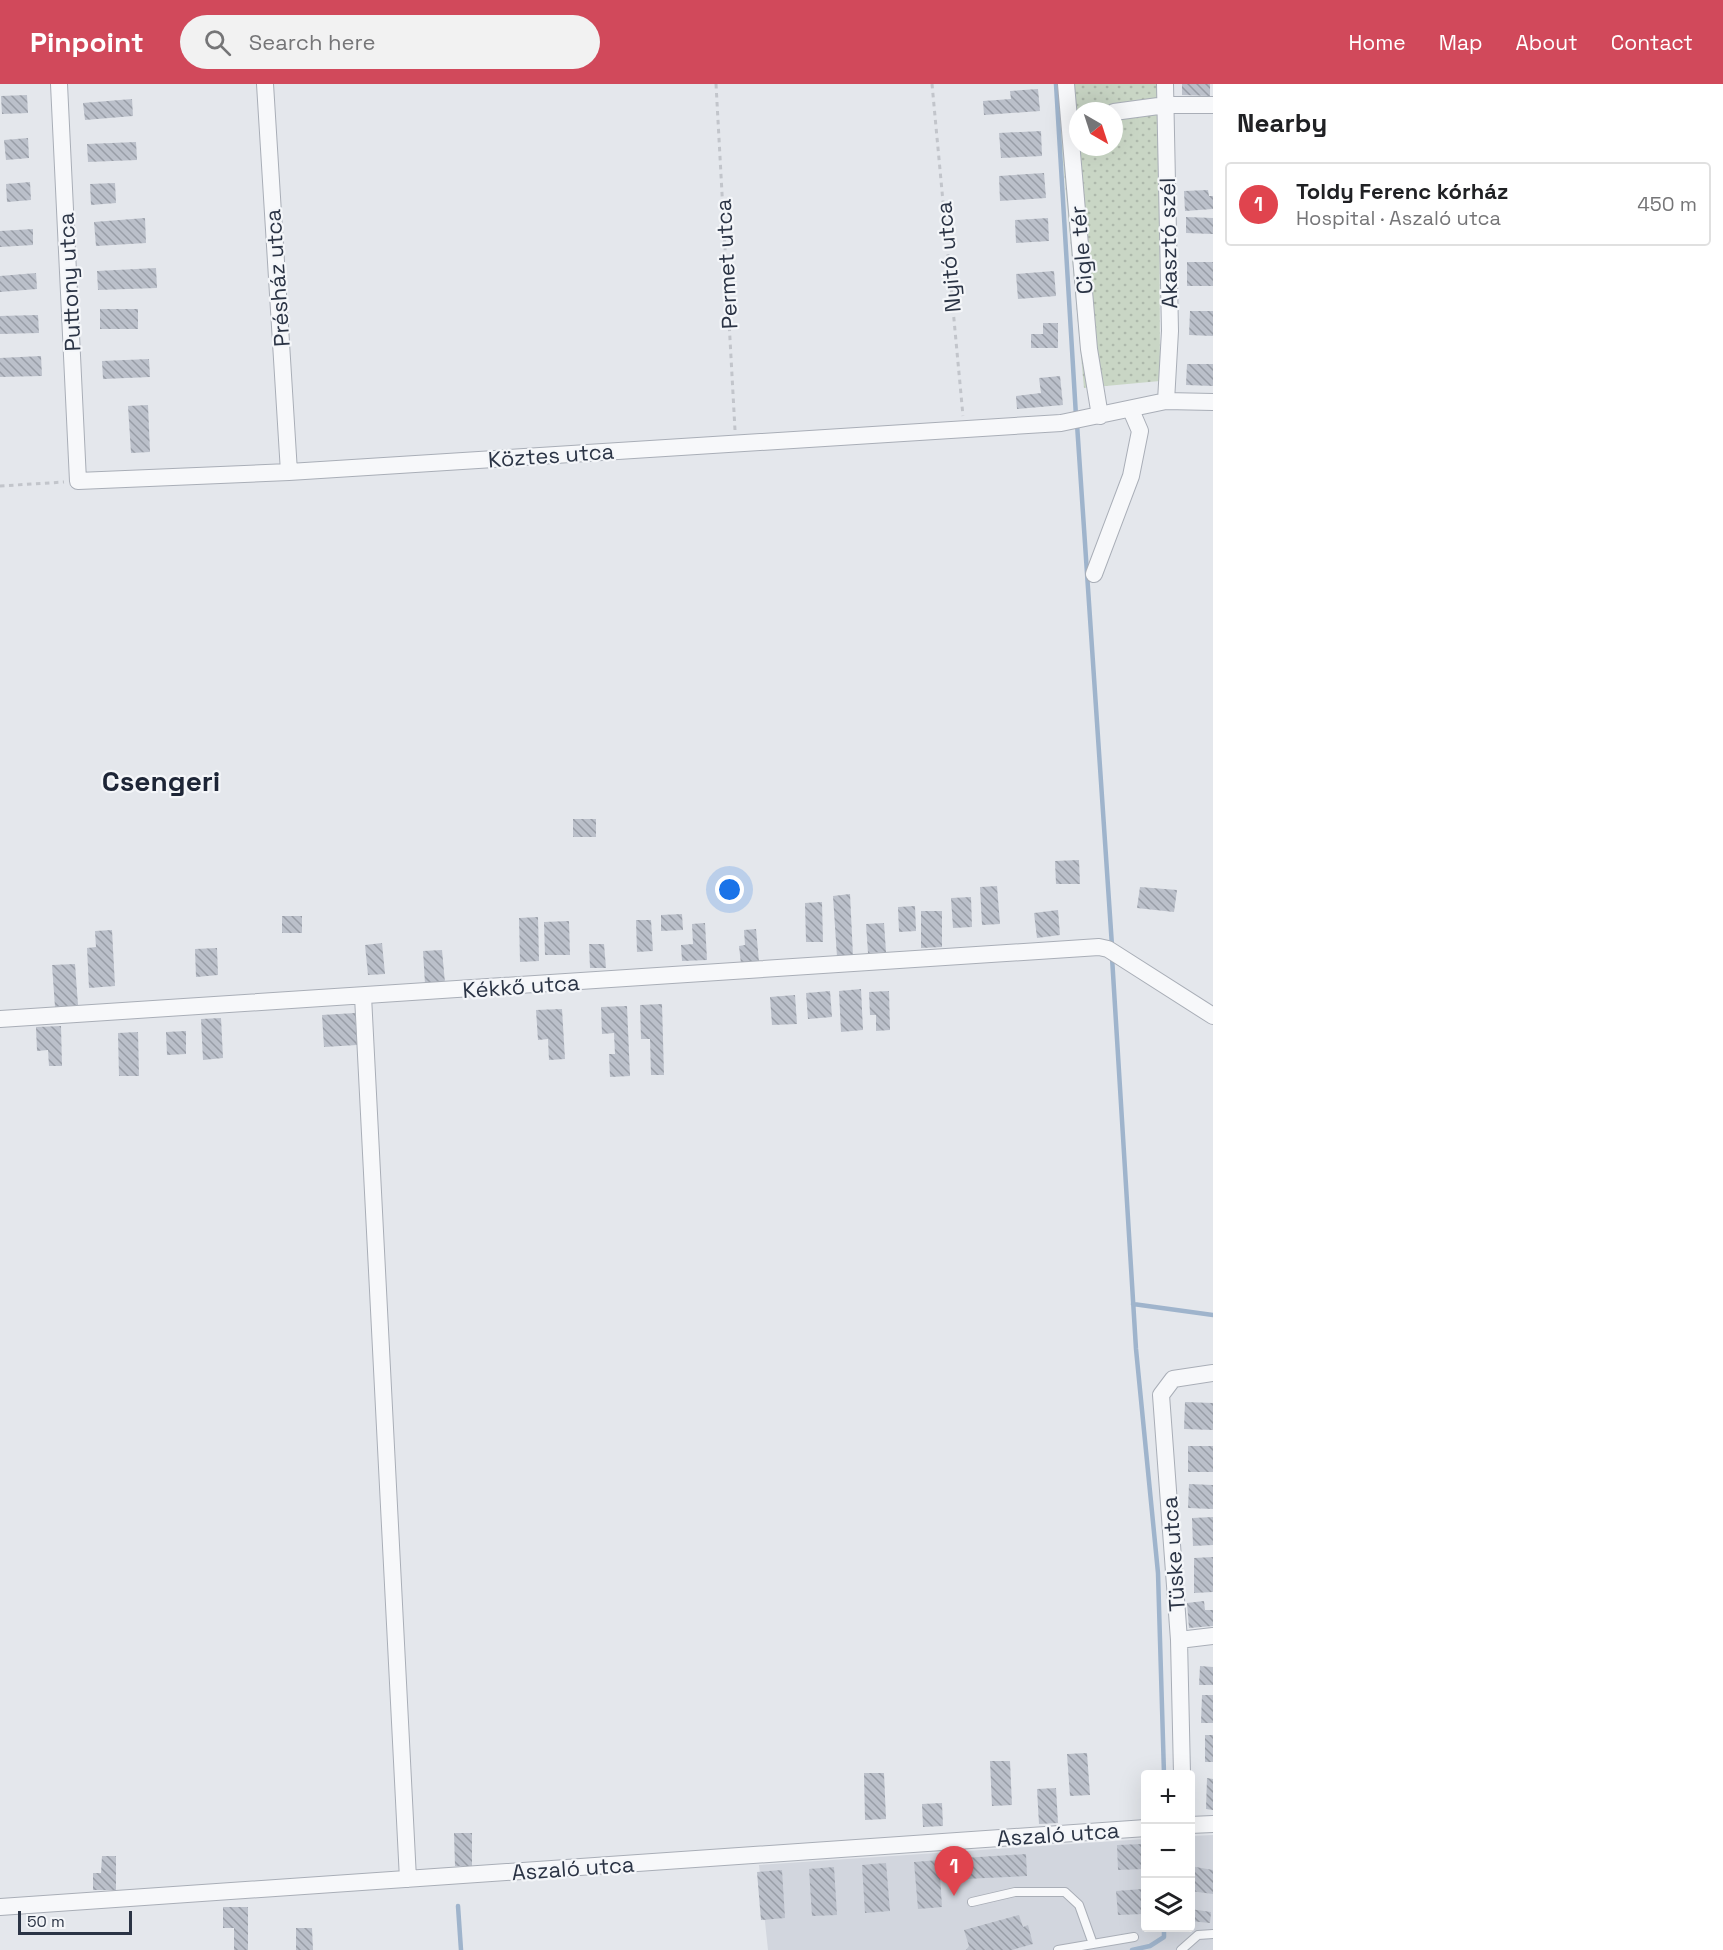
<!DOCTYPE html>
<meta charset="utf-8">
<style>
:root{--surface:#fff;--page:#f2f2f2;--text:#202124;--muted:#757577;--line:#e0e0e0;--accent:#d1495b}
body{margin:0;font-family:"Space Grotesk",sans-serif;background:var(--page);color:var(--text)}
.controls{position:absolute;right:18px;bottom:18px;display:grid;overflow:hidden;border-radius:6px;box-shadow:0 6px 24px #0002}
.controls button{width:54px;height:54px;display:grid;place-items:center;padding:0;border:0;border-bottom:2px solid var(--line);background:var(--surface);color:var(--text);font:30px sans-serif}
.compass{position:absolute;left:1069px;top:18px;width:54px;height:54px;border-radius:50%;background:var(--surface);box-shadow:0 6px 24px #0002;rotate:141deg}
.scale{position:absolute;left:18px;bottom:15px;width:114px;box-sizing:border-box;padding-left:6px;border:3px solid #2b3445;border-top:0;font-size:16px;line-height:21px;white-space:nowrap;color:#2b3445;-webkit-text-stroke:4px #f4f6f9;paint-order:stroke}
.you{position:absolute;left:730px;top:806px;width:21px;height:21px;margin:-15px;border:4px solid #fff;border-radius:50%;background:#1a73e8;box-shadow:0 0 0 9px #1a73e833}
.badge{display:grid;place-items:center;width:39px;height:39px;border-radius:50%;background:var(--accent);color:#fff;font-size:20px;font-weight:700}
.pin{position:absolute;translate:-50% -50px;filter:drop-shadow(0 2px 3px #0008)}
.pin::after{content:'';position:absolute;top:32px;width:21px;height:18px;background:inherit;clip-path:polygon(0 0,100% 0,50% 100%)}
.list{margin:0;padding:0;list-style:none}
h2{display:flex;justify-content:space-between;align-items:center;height:78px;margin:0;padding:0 24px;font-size:26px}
h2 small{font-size:20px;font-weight:400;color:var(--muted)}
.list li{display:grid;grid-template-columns:39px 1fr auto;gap:18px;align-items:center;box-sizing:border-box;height:84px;margin:0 12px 12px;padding:0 12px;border:2px solid var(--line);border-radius:6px}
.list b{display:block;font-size:22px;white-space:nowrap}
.list p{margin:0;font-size:20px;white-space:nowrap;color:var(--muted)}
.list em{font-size:20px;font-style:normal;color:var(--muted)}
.icon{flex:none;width:33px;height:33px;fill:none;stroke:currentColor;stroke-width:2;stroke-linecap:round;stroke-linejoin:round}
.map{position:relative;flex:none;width:1213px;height:1866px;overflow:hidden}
header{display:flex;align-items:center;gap:36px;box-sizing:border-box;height:84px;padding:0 30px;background:var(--accent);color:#fff}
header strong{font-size:28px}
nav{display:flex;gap:33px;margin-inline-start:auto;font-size:21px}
.search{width:420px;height:54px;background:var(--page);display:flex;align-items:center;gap:15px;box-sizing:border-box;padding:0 21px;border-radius:33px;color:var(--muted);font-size:22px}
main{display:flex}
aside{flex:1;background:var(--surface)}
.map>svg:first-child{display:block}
.built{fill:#d2d6de}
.grass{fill:url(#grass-dots);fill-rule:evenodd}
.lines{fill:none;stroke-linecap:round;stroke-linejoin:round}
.stream{stroke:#9fb4cc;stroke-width:4.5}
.building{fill:url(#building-back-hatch)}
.service-casing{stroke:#a9aeb7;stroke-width:10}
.minor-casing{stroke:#a9aeb7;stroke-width:18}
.path{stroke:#c2c5cb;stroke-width:3;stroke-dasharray:4.5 4.5;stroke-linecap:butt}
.service{stroke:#f7f8fa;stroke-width:8}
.minor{stroke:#f7f8fa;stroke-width:16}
.labels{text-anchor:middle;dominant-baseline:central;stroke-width:4.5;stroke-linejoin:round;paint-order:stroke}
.street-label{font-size:22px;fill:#2b3445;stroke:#f4f6f9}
.district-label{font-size:28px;font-weight:bold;fill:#1d2536;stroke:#f4f6f9}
</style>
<header>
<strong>Pinpoint</strong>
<div class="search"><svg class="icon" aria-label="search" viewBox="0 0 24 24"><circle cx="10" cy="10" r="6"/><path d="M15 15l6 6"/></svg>Search here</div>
<nav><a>Home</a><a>Map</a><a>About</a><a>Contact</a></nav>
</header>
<main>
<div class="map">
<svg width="1213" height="1866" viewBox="0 0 1213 1866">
<defs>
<pattern id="grass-dots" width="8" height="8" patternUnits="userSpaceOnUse" patternTransform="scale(1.5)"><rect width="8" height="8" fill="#c9d6c5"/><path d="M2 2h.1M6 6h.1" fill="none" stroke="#adb8ab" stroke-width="1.8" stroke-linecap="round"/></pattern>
<pattern id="building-back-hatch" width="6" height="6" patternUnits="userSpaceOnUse" patternTransform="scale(1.5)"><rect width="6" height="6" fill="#bbc0ca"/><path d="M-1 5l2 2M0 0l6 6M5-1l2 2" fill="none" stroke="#989da6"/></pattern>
</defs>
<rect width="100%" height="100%" fill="#e4e7ec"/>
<path class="built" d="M1213 1751V1866H768L759 1781 1145 1755 1146 1844H1190L1191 1752Z"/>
<path class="grass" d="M1056 0H1159L1160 297 1084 304ZM1078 27H1114V63H1078Z"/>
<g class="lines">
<path class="stream" d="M1056 0 1076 332
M1077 340 1112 862
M1112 873 1136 1265 1158 1489 1164 1690
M1133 1220 1213 1231
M458 1822 461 1866
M1132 1866 1150 1862 1164 1853V1844"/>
</g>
<path class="building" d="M1182 0H1210V12L1182 11Z
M1038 5 1040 27 984 31 983 17 1011 15 1010 7Z
M27 11 28 29 2 30 1 12Z
M132 15 133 32 85 36 83 19Z
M1041 47 1042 72 1001 74 999 49Z
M28 54 29 74 6 76 4 56Z
M136 58 137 76 88 78 87 60Z
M1044 89 1046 114 1000 117 999 92Z
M30 98 31 116 7 118 6 100Z
M115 99 116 119 91 121 90 100Z
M1208 106 1209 112H1213V125L1185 127 1184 107Z
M1186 133 1213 134V150L1186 149Z
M145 134 146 159 96 162 94 138Z
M1048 134 1049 157 1016 159 1015 136Z
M33 145V161L0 163V147Z
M1187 178H1213V202H1187Z
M156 184 157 204 98 206 97 187Z
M1054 187 1056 212 1018 215 1016 190Z
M36 189 37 205 0 208V192Z
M100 225H138V245H100Z
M1190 227H1213V252L1189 251Z
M38 231 39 249 0 250V232Z
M1043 239H1058V264H1031V250H1043Z
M41 272 42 292 0 293V274Z
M149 275 150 293 103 295 102 277Z
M1187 280H1213V302L1186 301Z
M1060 292 1063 321 1017 325 1016 312 1041 309 1039 294Z
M148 321 150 368 131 369 128 322Z
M573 735H596V753H573Z
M1079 776 1080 800H1056L1055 777Z
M997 802 1000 840 982 841 980 803Z
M1140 803 1177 806 1174 828 1137 824Z
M850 810 853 872 837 873 833 812Z
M971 813 972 843 953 844 951 814Z
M822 818 823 858H806L805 819Z
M915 822 916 847 899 848 898 823Z
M1058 826 1060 851 1037 854 1034 829Z
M921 827H942V863L921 864Z
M682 830 683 846 661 847V831Z
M282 832H302V849H282Z
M538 833 539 877 520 878 519 834Z
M636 836H651L653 867 637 868Z
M569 837 570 871H545L544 838Z
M705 839 707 876 682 877 681 861 693 860 692 840Z
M884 839 886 868 868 869 866 840Z
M756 845 759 878 741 880 739 862 745 861 744 846Z
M112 846 115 902 89 904 87 864 96 863 95 847Z
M382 859 385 890 368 891 365 861Z
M589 860H604L606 884H590Z
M217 864 218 891 196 893 195 865Z
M442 866 445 899 425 900 423 867Z
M75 880 78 921 55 923 52 881Z
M861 905 863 946 841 948 839 907Z
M830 907 832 933 808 935 806 909Z
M889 907 890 946 876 947V931H870L869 908Z
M795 911 797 940 772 941 770 913Z
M662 920 664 991H651L650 955H641L640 921Z
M627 922 630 992 610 993 609 970H615L614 949 602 950 601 923Z
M562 925 565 975 549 976 548 955 538 956 536 926Z
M355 929 357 961 324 963 322 931Z
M221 934 223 974 203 976 201 935Z
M61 942 62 982H49L48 966 37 967 36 943Z
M186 947V970L167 971 166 948Z
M138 948 139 992H119L118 949Z
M1185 1318 1213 1319V1346L1184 1345Z
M1188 1362H1213V1388H1188Z
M1189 1400 1213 1401V1425L1188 1424Z
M1213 1433V1461L1193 1462 1192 1434Z
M1213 1473V1508L1194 1509V1474Z
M1204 1517 1205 1526H1213V1542L1189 1544 1187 1519Z
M1200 1582 1213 1583V1601H1199Z
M1202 1611H1213V1639H1201Z
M1205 1651H1213V1678H1205Z
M1087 1669 1090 1711 1070 1712 1067 1670Z
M990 1677H1010L1012 1721 992 1722Z
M864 1689H884L886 1735 865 1736Z
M1207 1694 1213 1695V1726L1206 1725Z
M1056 1704 1058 1739 1039 1740 1037 1705Z
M942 1719 943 1742 923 1743 922 1720Z
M454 1749H472V1782H455Z
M1142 1760 1143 1785 1118 1786 1117 1761Z
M1026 1770 1027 1792 965 1795 963 1774Z
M102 1772H116V1806H93V1789H101Z
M939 1776 942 1823 918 1825 914 1778Z
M886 1779 890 1827 865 1829 862 1781Z
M1190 1782 1213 1786V1810L1190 1807Z
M834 1783 837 1831 812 1832 809 1785Z
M782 1786 785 1834 761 1836 757 1788Z
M1142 1805 1143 1830 1118 1831 1116 1807Z
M223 1823H248V1866H234V1844H223Z
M1190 1825 1211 1828 1210 1839 1190 1837Z
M1019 1831 1023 1843 1028 1841 1033 1860 1012 1866H966L969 1862 964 1846Z
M296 1844H312L313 1866H296Z"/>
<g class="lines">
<g class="service-casing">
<path id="service" d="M972 1818 1015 1808H1065L1079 1821 1093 1860
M1058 1866 1134 1853
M1181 1866 1198 1851 1213 1850"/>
</g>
<g class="minor-casing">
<path id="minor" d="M59 0 78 397 289 388 1061 339 1166 317 1213 318
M265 0 289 388
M1066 0 1089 265 1100 332
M1165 0 1170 247 1166 317
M1114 28 1166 21H1213
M1094 490 1131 392 1140 347 1131 326
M363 912 408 1795
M0 935 1099 863 1108 865 1213 932
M1179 1556 1213 1552
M1182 1690 1179 1556 1161 1311 1173 1295 1213 1289
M1190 1741 1213 1740
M0 1823 1146 1744"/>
</g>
<path class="path" d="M716 0 735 346
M932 0 963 332
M0 402 64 398"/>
<use href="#service" class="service"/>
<use href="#minor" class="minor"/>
</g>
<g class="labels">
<g class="street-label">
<text transform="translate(1168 159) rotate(-91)">Akasztó szél</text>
<text transform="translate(1081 166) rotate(-95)">Cigle tér</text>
<text transform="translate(948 173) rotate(-95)">Nyitó utca</text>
<text transform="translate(726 180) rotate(-93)">Permet utca</text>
<text transform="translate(277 194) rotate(-94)">Présház utca</text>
<text transform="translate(69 198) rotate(-93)">Puttony utca</text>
<text transform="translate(551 371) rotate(-4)">Köztes utca</text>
<text transform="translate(521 902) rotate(-4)">Kékkő utca</text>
<text transform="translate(1173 1470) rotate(-94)">Tüske utca</text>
<text transform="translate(1058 1750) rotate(-4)">Aszaló utca</text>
<text transform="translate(573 1784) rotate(-4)">Aszaló utca</text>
</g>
<g class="district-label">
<text x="161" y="697">Csengeri</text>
</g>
</g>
</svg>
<div class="controls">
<button>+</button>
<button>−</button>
<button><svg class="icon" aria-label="layers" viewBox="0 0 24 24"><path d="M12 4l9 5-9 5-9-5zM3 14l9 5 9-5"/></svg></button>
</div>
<svg class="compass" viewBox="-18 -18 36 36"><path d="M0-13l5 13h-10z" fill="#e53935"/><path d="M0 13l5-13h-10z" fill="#757577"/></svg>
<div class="scale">50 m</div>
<div class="you"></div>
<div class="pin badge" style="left:954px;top:1812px;background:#e0444e">1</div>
</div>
<aside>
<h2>Nearby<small></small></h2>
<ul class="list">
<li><span class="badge" style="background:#e0444e">1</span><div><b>Toldy Ferenc kórház</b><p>Hospital · Aszaló utca</p></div><em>450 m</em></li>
</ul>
</aside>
</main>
